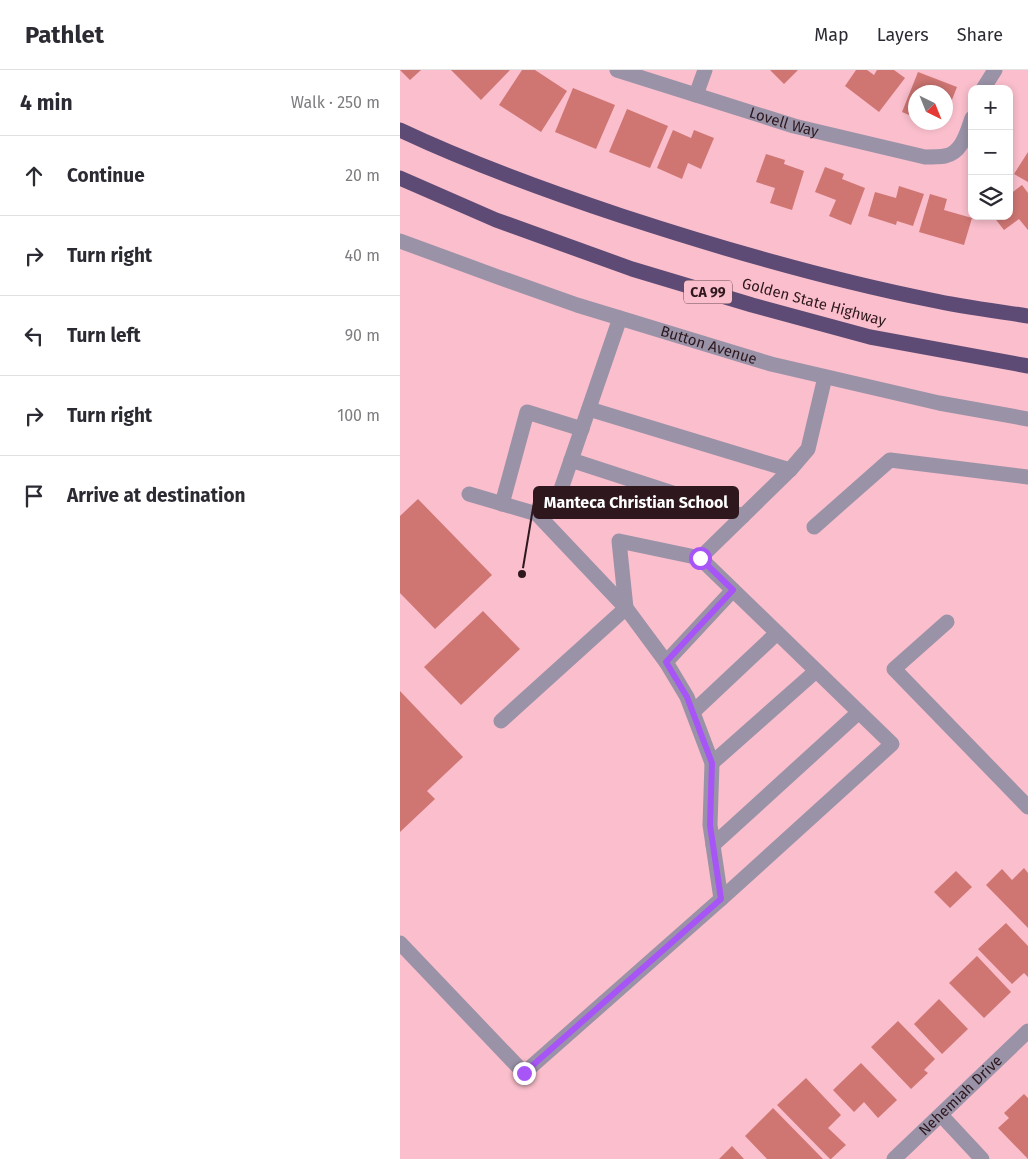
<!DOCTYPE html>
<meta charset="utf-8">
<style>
:root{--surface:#fff;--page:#f2f2f3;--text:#2b2b33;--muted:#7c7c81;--line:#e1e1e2}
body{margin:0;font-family:"Fira Sans",sans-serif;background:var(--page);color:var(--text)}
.controls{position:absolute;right:15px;top:15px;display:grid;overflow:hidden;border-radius:10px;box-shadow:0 2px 8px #0003}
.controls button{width:45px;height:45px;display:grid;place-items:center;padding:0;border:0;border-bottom:1px solid var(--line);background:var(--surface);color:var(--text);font:25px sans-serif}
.compass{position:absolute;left:508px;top:15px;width:45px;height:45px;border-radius:50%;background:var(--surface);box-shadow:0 2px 8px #0003;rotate:137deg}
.stop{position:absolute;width:15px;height:15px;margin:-11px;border:4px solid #a855f7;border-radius:50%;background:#fff}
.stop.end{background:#a855f7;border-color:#fff;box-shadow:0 1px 5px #0008}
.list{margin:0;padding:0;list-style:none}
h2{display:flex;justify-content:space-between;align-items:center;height:65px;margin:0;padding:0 20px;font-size:21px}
h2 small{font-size:16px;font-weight:400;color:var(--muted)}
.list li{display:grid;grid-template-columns:32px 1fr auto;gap:15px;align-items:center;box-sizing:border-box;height:80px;padding:0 20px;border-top:1px solid var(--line)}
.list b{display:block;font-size:19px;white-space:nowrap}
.list em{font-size:16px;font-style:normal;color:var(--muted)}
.icon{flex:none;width:28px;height:28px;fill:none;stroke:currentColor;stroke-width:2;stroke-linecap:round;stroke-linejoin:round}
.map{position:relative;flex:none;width:628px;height:1089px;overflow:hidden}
header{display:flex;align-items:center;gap:30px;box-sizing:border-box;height:70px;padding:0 25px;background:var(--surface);border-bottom:1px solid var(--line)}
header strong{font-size:24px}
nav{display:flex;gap:28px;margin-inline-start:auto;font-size:18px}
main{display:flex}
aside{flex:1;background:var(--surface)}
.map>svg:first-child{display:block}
.building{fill:#cf7673}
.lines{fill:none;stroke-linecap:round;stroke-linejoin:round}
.minor{stroke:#9a92a7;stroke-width:15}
.highway{stroke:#5d4b75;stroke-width:15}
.route{stroke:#a855f7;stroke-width:6}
.labels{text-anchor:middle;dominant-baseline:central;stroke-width:4;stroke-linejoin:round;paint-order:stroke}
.shield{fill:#fabecc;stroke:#6b4a52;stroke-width:1}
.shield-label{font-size:14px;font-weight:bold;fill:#2e181e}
.street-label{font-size:15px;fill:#2e181e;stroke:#fabecc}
.leader{fill:none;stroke:#2e181e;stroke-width:2}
.callout-dot{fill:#2e181e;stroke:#fabecc;stroke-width:2}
.callout{fill:#2e181e;stroke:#2e181e;stroke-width:2}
.callout-label{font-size:16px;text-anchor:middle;font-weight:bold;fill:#fff}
</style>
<header>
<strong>Pathlet</strong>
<nav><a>Map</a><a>Layers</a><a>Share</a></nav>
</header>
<main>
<aside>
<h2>4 min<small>Walk · 250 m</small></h2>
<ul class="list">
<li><svg class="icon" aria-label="ahead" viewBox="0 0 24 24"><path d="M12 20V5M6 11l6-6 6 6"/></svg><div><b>Continue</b></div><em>20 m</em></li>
<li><svg class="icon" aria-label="right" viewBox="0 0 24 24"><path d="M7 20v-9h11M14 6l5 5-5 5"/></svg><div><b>Turn right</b></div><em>40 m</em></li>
<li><svg class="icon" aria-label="left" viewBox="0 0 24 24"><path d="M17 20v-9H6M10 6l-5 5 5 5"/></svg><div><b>Turn left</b></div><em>90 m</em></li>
<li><svg class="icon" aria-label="right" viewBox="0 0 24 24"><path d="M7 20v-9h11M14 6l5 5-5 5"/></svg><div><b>Turn right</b></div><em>100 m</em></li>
<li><svg class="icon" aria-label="arrive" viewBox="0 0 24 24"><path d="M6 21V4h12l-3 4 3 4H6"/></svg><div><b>Arrive at destination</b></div></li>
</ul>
</aside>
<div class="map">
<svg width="628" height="1089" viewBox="0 0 628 1089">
<rect width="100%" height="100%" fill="#fabecc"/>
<path class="building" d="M0 0H21L10 10Z
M51 0H110L81 30Z
M122 0H135L167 21 141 62 99 35Z
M370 0H398L384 14Z
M456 0H467L474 5 477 0H494L505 8 479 42 445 16Z
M518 2 557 17 546 45V22H516V48L502 42Z
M173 18 215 35 196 79 155 62Z
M227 39 268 56 250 98 209 82Z
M273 60 291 68 294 60 314 68 301 99 288 93 282 109 257 98Z
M628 82V112L614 104Z
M366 84 385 90 384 94 404 101 392 140 370 133 375 118 356 112Z
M425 97 444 104 442 109 465 118 451 155 429 146 436 130 415 122Z
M622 115 628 123V160L619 149 604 160 593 146H609V125Z
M499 116 524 124 513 156 497 151 496 155 468 146 475 122 496 128Z
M530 124 547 129 544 140 572 148 564 175 519 162Z
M18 429 92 505 35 559 0 523V446Z
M83 541 120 579 61 635 24 597Z
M0 621 63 687 27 721 35 729 0 762Z
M624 798 628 803V858L586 815 602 799 612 810Z
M556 801 572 817 550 838 534 822Z
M606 853 628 876V907L624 903 612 914 578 879Z
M577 886 611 922 584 948 549 913Z
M539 929 568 959 542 984 514 954Z
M498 951 535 989 524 1000 528 1003 511 1019 471 977Z
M461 993 497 1030 478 1048 464 1032 454 1042 433 1020Z
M406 1008 441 1045 428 1058 446 1075 431 1089H430L377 1035Z
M624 1024 628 1028V1089L598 1058 609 1048 604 1043Z
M373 1038 423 1089H367L345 1066Z
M332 1076 344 1089H319Z"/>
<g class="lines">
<g class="minor">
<path id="s1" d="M217 0 394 56 525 87C532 87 539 87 545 86 562 83 567 62 572 48"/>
<path d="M583 19 595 0"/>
<path d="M296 25 305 0"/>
<path id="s2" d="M0 171 98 207 177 235 371 294 539 333 628 349"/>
<path d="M189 339 390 400"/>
<path d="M171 390 343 446"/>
<path d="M69 424 137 444 226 538"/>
<path d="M102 434 127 342 182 359"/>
<path d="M137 444 158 428 220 248"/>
<path d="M414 457 490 390 628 407"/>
<path d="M226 538 219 471 300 488"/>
<path d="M547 552 494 599 628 737"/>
<path d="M266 592 333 520"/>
<path d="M293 642 377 563"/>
<path d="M101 651 226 538 266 592 287 627 312 693 310 755 321 829 492 674 300 488 390 400 408 379 425 307"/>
<path d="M312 693 416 601"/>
<path d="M313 775 459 642"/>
<path d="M0 873 124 1003 321 829"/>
<path d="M541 1045 582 1089"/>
<path id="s3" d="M494 1089 628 961"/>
</g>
<path class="highway" d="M0 60C72 94 147 121 222 146 323 179 426 209 531 230 563 237 596 241 628 246
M0 108 96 150 232 199 352 235 470 267 628 296"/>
</g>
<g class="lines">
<path class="route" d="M124 1003 321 829 310 755 312 693 287 627 266 592 333 520 300 488"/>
</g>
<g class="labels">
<rect class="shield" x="284" y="210.5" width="48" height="23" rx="4"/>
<g class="shield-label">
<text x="308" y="222">CA 99</text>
</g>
<g class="street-label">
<text stroke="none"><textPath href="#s1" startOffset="175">Lovell Way</textPath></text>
<text transform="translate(414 232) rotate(15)">Golden State Highway</text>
<text stroke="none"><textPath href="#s2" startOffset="326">Button Avenue</textPath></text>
<text stroke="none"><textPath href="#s3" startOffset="92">Nehemiah Drive</textPath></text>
</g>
</g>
<path class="leader" d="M122 504L134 432"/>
<circle class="callout-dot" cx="122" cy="504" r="5"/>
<rect class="callout" x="134" y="417" width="204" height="31" rx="5"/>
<g class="callout-label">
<text x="236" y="438">Manteca Christian School</text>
</g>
</svg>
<div class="controls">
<button>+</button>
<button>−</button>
<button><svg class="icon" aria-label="layers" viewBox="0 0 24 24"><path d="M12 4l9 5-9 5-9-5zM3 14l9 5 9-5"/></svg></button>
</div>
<svg class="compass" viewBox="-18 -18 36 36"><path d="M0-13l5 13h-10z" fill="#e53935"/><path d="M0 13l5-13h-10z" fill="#7c7c81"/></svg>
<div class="stop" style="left:300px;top:488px"></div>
<div class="stop end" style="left:124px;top:1003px"></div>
</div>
</main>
